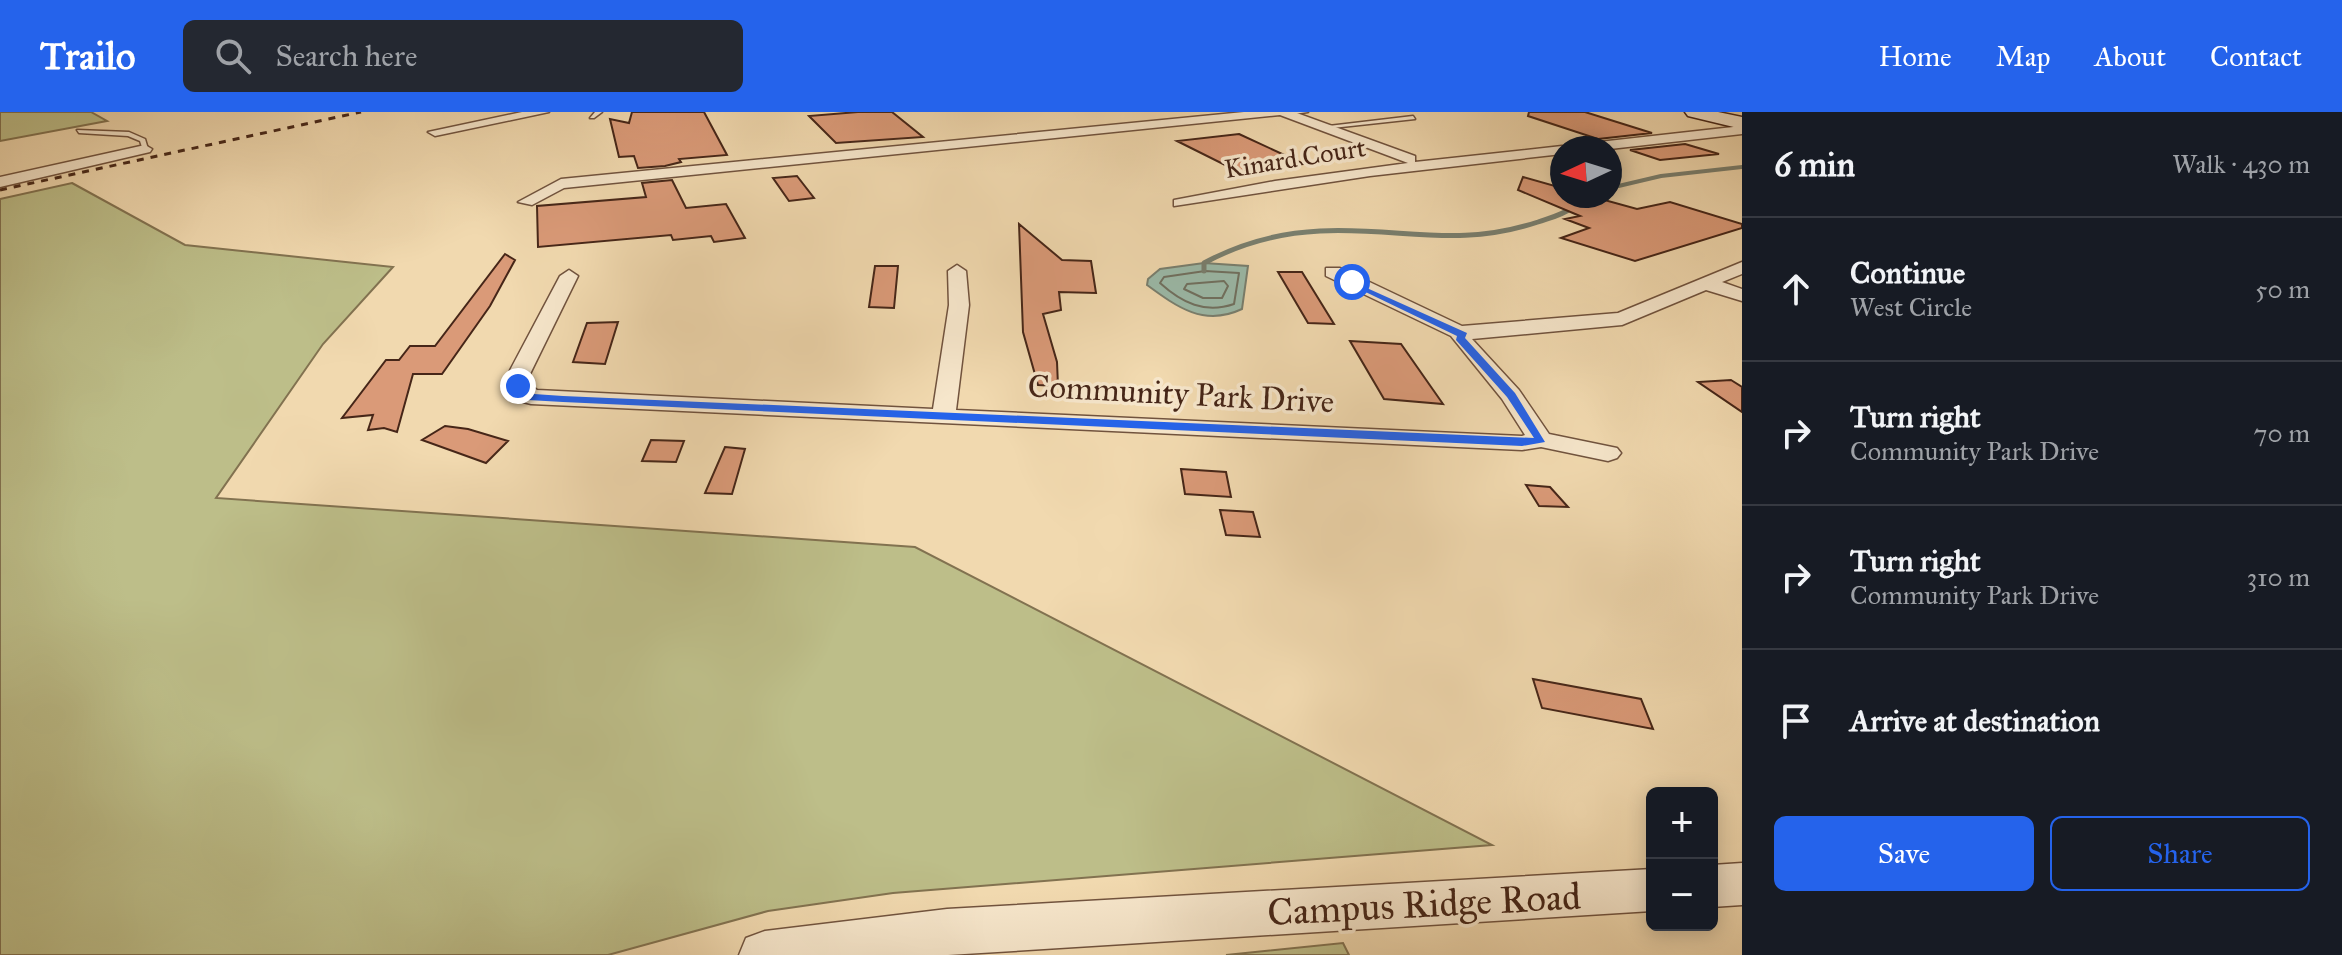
<!DOCTYPE html>
<meta charset="utf-8">
<style>
:root{--surface:#171b24;--page:#242831;--text:#f1f3f6;--muted:#9ea1a6;--line:#363941;--accent:#2563eb}
body{margin:0;font-family:"IM FELL Great Primer",serif;background:var(--page);color:var(--text)}
.controls{position:absolute;right:24px;bottom:24px;display:grid;overflow:hidden;border-radius:12px;box-shadow:0 4px 20px #0003}
.controls button{width:72px;height:72px;display:grid;place-items:center;padding:0;border:0;border-bottom:2px solid var(--line);background:var(--surface);color:var(--text);font:40px sans-serif}
.compass{position:absolute;left:1550px;top:24px;width:72px;height:72px;border-radius:50%;background:var(--surface);box-shadow:0 4px 20px #0003;rotate:266deg}
.stop{position:absolute;width:24px;height:24px;margin:-18px;border:6px solid #2563eb;border-radius:50%;background:#fff}
.stop.end{background:#2563eb;border-color:#fff;box-shadow:0 2px 8px #0008}
.list{margin:0;padding:0;list-style:none}
h2{display:flex;justify-content:space-between;align-items:center;height:104px;margin:0;padding:0 32px;font-size:34px}
h2 small{font-size:26px;font-weight:400;color:var(--muted)}
.list li{display:grid;grid-template-columns:52px 1fr auto;gap:24px;align-items:center;box-sizing:border-box;height:144px;padding:0 32px;border-top:2px solid var(--line)}
.list b{display:block;font-size:30px;white-space:nowrap}
.list p{margin:0;font-size:26px;white-space:nowrap;color:var(--muted)}
.list em{font-size:26px;font-style:normal;color:var(--muted)}
.actions{display:flex;gap:16px;padding:24px 32px}
.actions a{flex:1;padding:18px 0;border:2px solid var(--accent);border-radius:12px;text-align:center;font-size:28px;color:var(--accent)}
.actions .main{background:var(--accent);color:#fff}
.icon{flex:none;width:44px;height:44px;fill:none;stroke:currentColor;stroke-width:2;stroke-linecap:round;stroke-linejoin:round}
.map{position:relative;flex:none;width:1742px;height:843px;overflow:hidden}
header{display:flex;align-items:center;gap:48px;box-sizing:border-box;height:112px;padding:0 40px;background:var(--accent);color:#fff}
header strong{font-size:38px}
nav{display:flex;gap:44px;margin-inline-start:auto;font-size:28px}
.search{width:560px;height:72px;background:var(--page);display:flex;align-items:center;gap:20px;box-sizing:border-box;padding:0 28px;border-radius:12px;color:var(--muted);font-size:30px}
main{display:flex}
aside{flex:1;background:var(--surface)}
.map>svg:first-child{display:block}
.green{fill:#bdbe89;stroke:#827250;stroke-width:2}
.water{fill:#9bbaa9;stroke:#797f6f;stroke-width:2}
.lines{fill:none;stroke-linecap:round;stroke-linejoin:round}
.shore{stroke:#707060;stroke-width:2}
.stream-far1{stroke:#797f6f;stroke-width:4}
.stream{stroke:#797f6f;stroke-width:5}
.building{fill:#da9a78;stroke:#462618;stroke-width:2}
.service-casing{stroke:#71533e;stroke-width:3}
.minor-casing{stroke:#71533e;stroke-width:3}
.tertiary-casing{stroke:#71533e;stroke-width:3}
.secondary-casing{stroke:#462618;stroke-width:3}
.service{fill:#f6e6cb;fill-rule:evenodd}
.minor{fill:#f6e6cb;fill-rule:evenodd}
.tertiary{fill:#f6e6cb;fill-rule:evenodd}
.secondary{fill:#f6e6cb;fill-rule:evenodd}
.rail{stroke:#462618;stroke-width:3;stroke-dasharray:7 7;stroke-linecap:butt}
.route{fill:#2563eb}
.labels{text-anchor:middle;dominant-baseline:central;stroke-width:7;stroke-linejoin:round;paint-order:stroke}
.far-street-label{font-size:26px;fill:#462618;stroke:#f6e6cb}
.street-label{font-size:32px;fill:#462618;stroke:#f6e6cb}
.near-street-label{font-size:38px;fill:#462618;stroke:#f6e6cb}
</style>
<header>
<strong>Trailo</strong>
<div class="search"><svg class="icon" aria-label="search" viewBox="0 0 24 24"><circle cx="10" cy="10" r="6"/><path d="M15 15l6 6"/></svg>Search here</div>
<nav><a>Home</a><a>Map</a><a>About</a><a>Contact</a></nav>
</header>
<main>
<div class="map">
<svg width="1742" height="843" viewBox="0 0 1742 843">
<rect width="100%" height="100%" fill="#f1d9af"/>
<filter id="stains"><feTurbulence type="fractalNoise" baseFrequency=".0025" numOctaves="4"/><feColorMatrix values="0 0 0 0 .2 0 0 0 0 .09 0 0 0 0 .02 0 0 0 .5 -.17"/></filter>
<radialGradient id="worn" r=".72"><stop offset=".6" stop-color="#630" stop-opacity="0"/><stop offset="1" stop-color="#630" stop-opacity=".3"/></radialGradient>
<path class="green" d="M0 0H91L107 9 0 29Z
M72 71 185 133 393 155 323 232 216 386 915 435 1492 733 893 781 768 799 608 843H0V87Z
M1343 831 1349 843H1226Z"/>
<path class="water" d="M1204 151 1248 154 1242 197C1204 215 1177 195 1147 173L1148 167 1160 157Z"/>
<g class="lines">
<path class="shore" d="M1205 159 1239 161 1234 192C1205 202 1182 191 1160 171L1164 165Z
M1224 169 1228 174 1222 186H1203L1184 177 1187 172Z"/>
<path class="stream-far1" d="M1610 76 1661 64 1742 55
M1570 98 1575 90 1587 84"/>
<path class="stream" d="M1204 159V151C1241 131 1278 121 1320 119 1402 115 1456 137 1538 110 1549 106 1563 103 1571 96"/>
</g>
<path class="building" d="M632 0H704L727 43 679 47 681 50 665 54 638 56 634 44 619 45 610 7 629 11Z
M858 0H892L923 25 836 31 809 4Z
M1529 0H1585L1652 21 1598 27 1528 4Z
M1239 22 1304 52 1239 60 1177 29Z
M1685 32 1719 42 1660 48 1630 38Z
M797 64 814 86 789 89 773 66Z
M1523 65 1562 76V84H1590L1637 97 1670 90 1742 112V116L1635 149 1561 126 1589 116 1565 107 1580 104 1518 78Z
M672 68 686 96 726 92 745 126 714 130 711 124 673 128 671 123 538 135 537 94 646 85 642 71Z
M1019 112 1062 148 1091 149 1096 181 1059 180 1061 198 1043 202 1057 250 1058 274 1038 273 1023 220Z
M505 142 515 148 490 194 442 262H413L397 320 384 316 368 318 373 303 342 306 386 248H399L410 234H435Z
M875 154H898L894 196 869 195Z
M1278 160H1302L1334 212 1308 211Z
M618 210 605 252 573 250 587 211Z
M1350 229 1401 232 1443 292 1384 287Z
M1731 268 1742 275V300L1698 270Z
M445 314 468 317 508 329 486 351 422 328Z
M651 328 684 329 676 350 642 349Z
M725 335 745 337 732 382 705 381Z
M1181 357 1226 360 1231 385 1185 382Z
M1526 373 1550 375 1568 395 1539 394Z
M1220 398 1253 400 1260 425 1226 423Z
M1533 567 1641 587 1653 617 1542 596Z"/>
<g class="lines">
<g class="service-casing">
<path id="service" d="M595 0H602L594 6H590Z
M1289 0H1308L1286 3V1Z
M1413 4 1415 7 1323 17 1320 15Z
M77 18 129 20 145 27 148 37 143 38 140 29 128 24 79 21Z"/>
</g>
<g class="minor-casing">
<path id="minor" d="M522 0H549L435 24 428 20Z
M1244 0H1294L1415 44V50L1562 34 1568 36H1562V42L1370 64 1174 94V88L1275 69 1408 51 1280 3 564 76 532 93 518 90 561 67Z
M1742 14V22L1610 37 1574 36 1581 32Z
M145 33 152 37 150 40 0 75V65Z
M1742 150V162L1722 170 1742 177V189L1706 178 1622 213 1472 227 1519 278 1549 322 1617 336 1621 341 1617 346 1608 349 1541 335 1522 338 531 292 523 290 507 274V264L560 164 569 158 578 164 529 264V272L537 278 933 297 949 193 948 159 957 153 966 159 969 193 956 298 1522 324 1525 323 1502 287 1451 224 1326 164V156H1340L1462 214 1618 201Z"/>
</g>
<g class="tertiary-casing">
<path id="tertiary" d="M1742 751V793L1712 795V753Z
M1652 757V799L948 843H739L746 826 765 819 947 797Z"/>
</g>
<g class="secondary-casing">
<path id="secondary" d="M1685 0H1718L1742 5V17L1688 4Z"/>
</g>
<use href="#service" class="service"/>
<use href="#minor" class="minor"/>
<use href="#tertiary" class="tertiary"/>
<use href="#secondary" class="secondary"/>
<path class="rail" d="M0 78 361 0"/>
</g>
<path class="route" d="M1349 168 1467 221 1465 226 1515 281 1545 330 1522 334 563 290 528 288 513 274 522 272 534 282 563 284 1534 326 1507 285 1456 228 1457 224 1349 172Z"/>
<g class="labels">
<g class="far-street-label">
<text transform="translate(1295 46) rotate(-9)">Kinard Court</text>
</g>
<g class="street-label">
<text transform="translate(1181 282) rotate(3)">Community Park Drive</text>
</g>
<g class="near-street-label">
<text transform="translate(1424 792) rotate(-3)">Campus Ridge Road</text>
</g>
</g>
<rect width="100%" height="100%" filter="url(#stains)"/>
<rect width="100%" height="100%" fill="url(#worn)"/>
</svg>
<div class="controls">
<button>+</button>
<button>−</button>
</div>
<svg class="compass" viewBox="-18 -18 36 36"><path d="M0-13l5 13h-10z" fill="#e53935"/><path d="M0 13l5-13h-10z" fill="#9ea1a6"/></svg>
<div class="stop" style="left:1352px;top:170px"></div>
<div class="stop end" style="left:518px;top:274px"></div>
</div>
<aside>
<h2>6 min<small>Walk · 430 m</small></h2>
<ul class="list">
<li><svg class="icon" aria-label="ahead" viewBox="0 0 24 24"><path d="M12 20V5M6 11l6-6 6 6"/></svg><div><b>Continue</b><p>West Circle</p></div><em>50 m</em></li>
<li><svg class="icon" aria-label="right" viewBox="0 0 24 24"><path d="M7 20v-9h11M14 6l5 5-5 5"/></svg><div><b>Turn right</b><p>Community Park Drive</p></div><em>70 m</em></li>
<li><svg class="icon" aria-label="right" viewBox="0 0 24 24"><path d="M7 20v-9h11M14 6l5 5-5 5"/></svg><div><b>Turn right</b><p>Community Park Drive</p></div><em>310 m</em></li>
<li><svg class="icon" aria-label="arrive" viewBox="0 0 24 24"><path d="M6 21V4h12l-3 4 3 4H6"/></svg><div><b>Arrive at destination</b></div></li>
</ul>
<div class="actions"><a class="main">Save</a><a>Share</a></div>
</aside>
</main>
